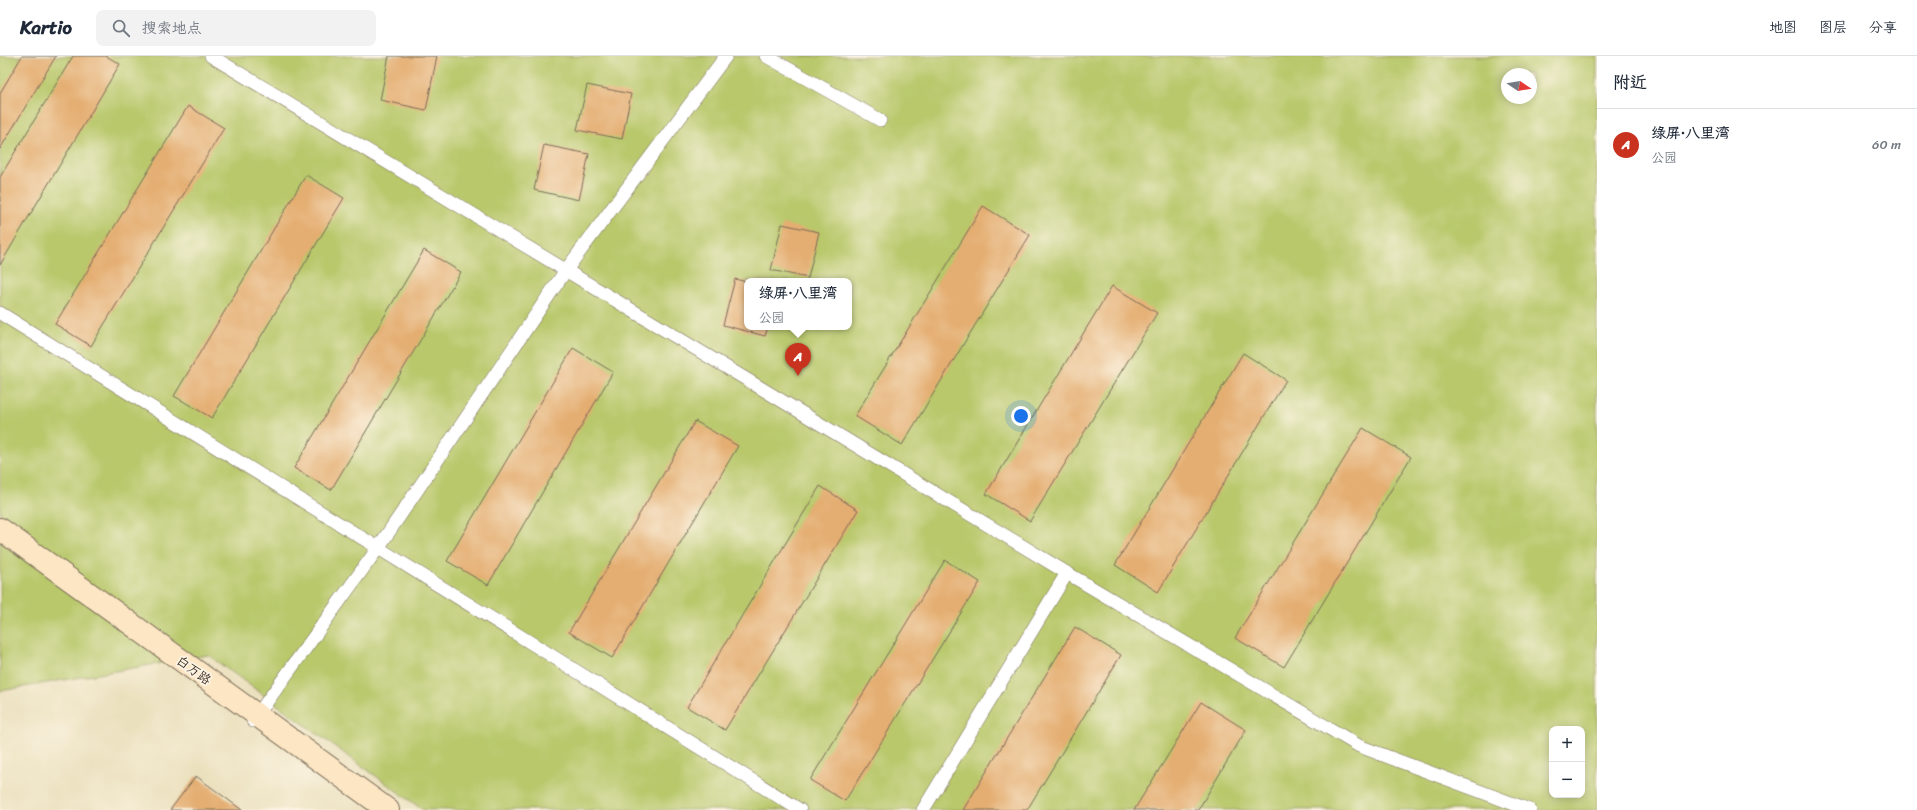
<!DOCTYPE html>
<html lang="zh">
<meta charset="utf-8">
<style>
:root{--surface:#fff;--page:#f2f2f3;--text:#1f2937;--muted:#747a83;--line:#e0e1e3;--accent:#c8321e}
body{margin:0;font-family:Sriracha,"LXGW WenKai TC",sans-serif;background:var(--page);color:var(--text)}
.controls{position:absolute;right:12px;bottom:12px;display:grid;overflow:hidden;border-radius:8px;box-shadow:0 2px 10px #0003}
.controls button{width:36px;height:36px;display:grid;place-items:center;padding:0;border:0;border-bottom:1px solid var(--line);background:var(--surface);color:var(--text);font:20px sans-serif}
.compass{position:absolute;left:1501px;top:12px;width:36px;height:36px;border-radius:50%;background:var(--surface);box-shadow:0 2px 10px #0003;rotate:102deg}
.you{position:absolute;left:1021px;top:360px;width:14px;height:14px;margin:-10px;border:3px solid #fff;border-radius:50%;background:#1a73e8;box-shadow:0 0 0 6px #1a73e833}
.badge{display:grid;place-items:center;width:26px;height:26px;border-radius:50%;background:var(--accent);color:#fff;font-size:13px;font-weight:700}
.pin{position:absolute;translate:-50% -33px;filter:drop-shadow(0 1px 2px #0008)}
.pin::after{content:'';position:absolute;top:21px;width:14px;height:12px;background:inherit;clip-path:polygon(0 0,100% 0,50% 100%)}
.popup{position:absolute;left:744px;top:222px;width:108px;height:52px;box-sizing:border-box;display:grid;place-content:center;border-radius:8px;background:var(--surface);filter:drop-shadow(0 1px 3px #0005);font-size:13px;white-space:nowrap;color:var(--muted)}
.popup b{font-size:15px;color:var(--text)}
.popup::after{content:'';position:absolute;left:50%;top:100%;margin-left:-8px;border:8px solid transparent;border-top-color:var(--surface)}
.list{margin:0;padding:0;list-style:none}
h2{display:flex;justify-content:space-between;align-items:center;height:52px;margin:0;padding:0 16px;font-size:17px}
h2 small{font-size:13px;font-weight:400;color:var(--muted)}
.list li{display:grid;grid-template-columns:26px 1fr auto;gap:12px;align-items:center;box-sizing:border-box;height:72px;padding:0 16px;border-top:1px solid var(--line)}
.list b{display:block;font-size:15px;white-space:nowrap}
.list p{margin:0;font-size:13px;white-space:nowrap;color:var(--muted)}
.list em{font-size:13px;font-style:normal;color:var(--muted)}
.icon{flex:none;width:22px;height:22px;fill:none;stroke:currentColor;stroke-width:2;stroke-linecap:round;stroke-linejoin:round}
.map{position:relative;flex:none;width:1597px;height:754px;overflow:hidden}
header{display:flex;align-items:center;gap:24px;box-sizing:border-box;height:56px;padding:0 20px;background:var(--surface);border-bottom:1px solid var(--line)}
header strong{font-size:19px}
nav{display:flex;gap:22px;margin-inline-start:auto;font-size:14px}
.search{width:280px;height:36px;background:var(--page);display:flex;align-items:center;gap:10px;box-sizing:border-box;padding:0 14px;border-radius:8px;color:var(--muted);font-size:15px}
main{display:flex}
aside{flex:1;background:var(--surface)}
.map>svg:first-child{display:block}
.green{fill:#b8c86b;stroke:#7a7944;fill-rule:evenodd}
.building{fill:#e4ad71}
.lines{fill:none;stroke-linecap:round;stroke-linejoin:round}
.service-casing{stroke:#796a56;stroke-width:14}
.secondary-casing{stroke:#796a56;stroke-width:24}
.service{stroke:#fff;stroke-width:13}
.secondary{stroke:#fce6c4;stroke-width:22}
.labels{text-anchor:middle;dominant-baseline:central;stroke-width:3.5;stroke-linejoin:round;paint-order:stroke}
.street-label{font-size:13px;fill:#3b2a1e;stroke:#fcf5e5}
</style>
<header>
<strong>Kartio</strong>
<div class="search"><svg class="icon" aria-label="search" viewBox="0 0 24 24"><circle cx="10" cy="10" r="6"/><path d="M15 15l6 6"/></svg>搜索地点</div>
<nav><a>地图</a><a>图层</a><a>分享</a></nav>
</header>
<main>
<div class="map">
<svg width="1597" height="754" viewBox="0 0 1597 754">
<rect width="100%" height="100%" fill="#fcf5e5"/>
<filter id="ink" filterUnits="userSpaceOnUse"><feTurbulence type="fractalNoise" baseFrequency=".025" numOctaves="2"/><feDisplacementMap in="SourceGraphic" scale="8" xChannelSelector="R" yChannelSelector="G"/><feConvolveMatrix kernelMatrix="1 2 1 2 8 2 1 2 1" color-interpolation-filters="sRGB"/></filter>
<filter id="wash" filterUnits="userSpaceOnUse"><feTurbulence type="fractalNoise" baseFrequency=".012" numOctaves="4" result="noise"/><feDisplacementMap in="SourceGraphic" scale="16" xChannelSelector="R" yChannelSelector="G"/><feGaussianBlur stdDeviation="0.9" result="paint"/><feColorMatrix in="noise" values="0 0 0 0 0 0 0 0 0 0 0 0 0 0 0 0 0 1.4 0 .05"/><feComposite in="paint" operator="in"/></filter>
<g filter="url(#wash)">
<rect width="100%" height="100%" fill="#ebe0bd"/>
<path class="green" d="M0 0H1597V754H423L208 599 0 635ZM1507 18H1531V42H1507ZM747 225H849V271H747ZM1552 673H1582V739H1552Z"/>
<g id="blocks">
<path class="building" d="M22 0H56L0 93V37Z
M73 0H106L120 8 0 209V121Z
M389 0H437L426 54 380 44Z
M587 29 631 38 622 83 577 74Z
M188 50 224 72 91 290 55 268Z
M544 89 589 98 579 144 534 134Z
M306 119 344 142 212 362 174 340Z
M983 150 1030 179 902 389 855 360Z
M782 168 819 176 808 222 771 214Z
M424 194 461 216 331 434 294 412Z
M735 223 747 226V271H768L765 280 723 269Z
M1112 230 1157 257 1030 465 986 438Z
M573 292 613 316 488 529 447 505Z
M1243 297 1286 324 1158 536 1115 509Z
M695 365 738 390 612 602 569 576Z
M1363 372 1411 401 1284 611 1235 582Z
M820 430 858 454 725 674 687 651Z
M945 504 980 526 845 745 810 724Z
M1075 571 1121 599 1027 754H963Z
M1201 646 1246 674 1198 754H1134Z
M196 720 242 754H170Z"/>
</g>
</g>
<g filter="url(#ink)">
<use href="#blocks" fill-opacity="0" stroke="#796a56" stroke-width="1"/>
<g class="lines">
<g class="service-casing">
<path id="service" d="M211 0 1067 517 923 754
M766 0 880 64
M0 257 800 754
M1067 517 1359 690 1530 754
M253 665 378 492 566 214 726 0"/>
</g>
<g class="secondary-casing">
<path id="secondary" d="M0 473 388 754"/>
</g>
<use href="#service" class="service"/>
<use href="#secondary" class="secondary"/>
</g>
</g>
<g class="labels">
<g class="street-label">
<text transform="translate(194 614) rotate(36)">白万路</text>
</g>
</g>
</svg>
<div class="controls">
<button>+</button>
<button>−</button>
</div>
<svg class="compass" viewBox="-18 -18 36 36"><path d="M0-13l5 13h-10z" fill="#e53935"/><path d="M0 13l5-13h-10z" fill="#747a83"/></svg>
<div class="you"></div>
<div class="pin badge" style="left:798px;top:320px">A</div>
<div class="popup"><b>绿屏·八里湾</b>公园</div>
</div>
<aside>
<h2>附近<small></small></h2>
<ul class="list">
<li><span class="badge">A</span><div><b>绿屏·八里湾</b><p>公园</p></div><em>60 m</em></li>
</ul>
</aside>
</main>
